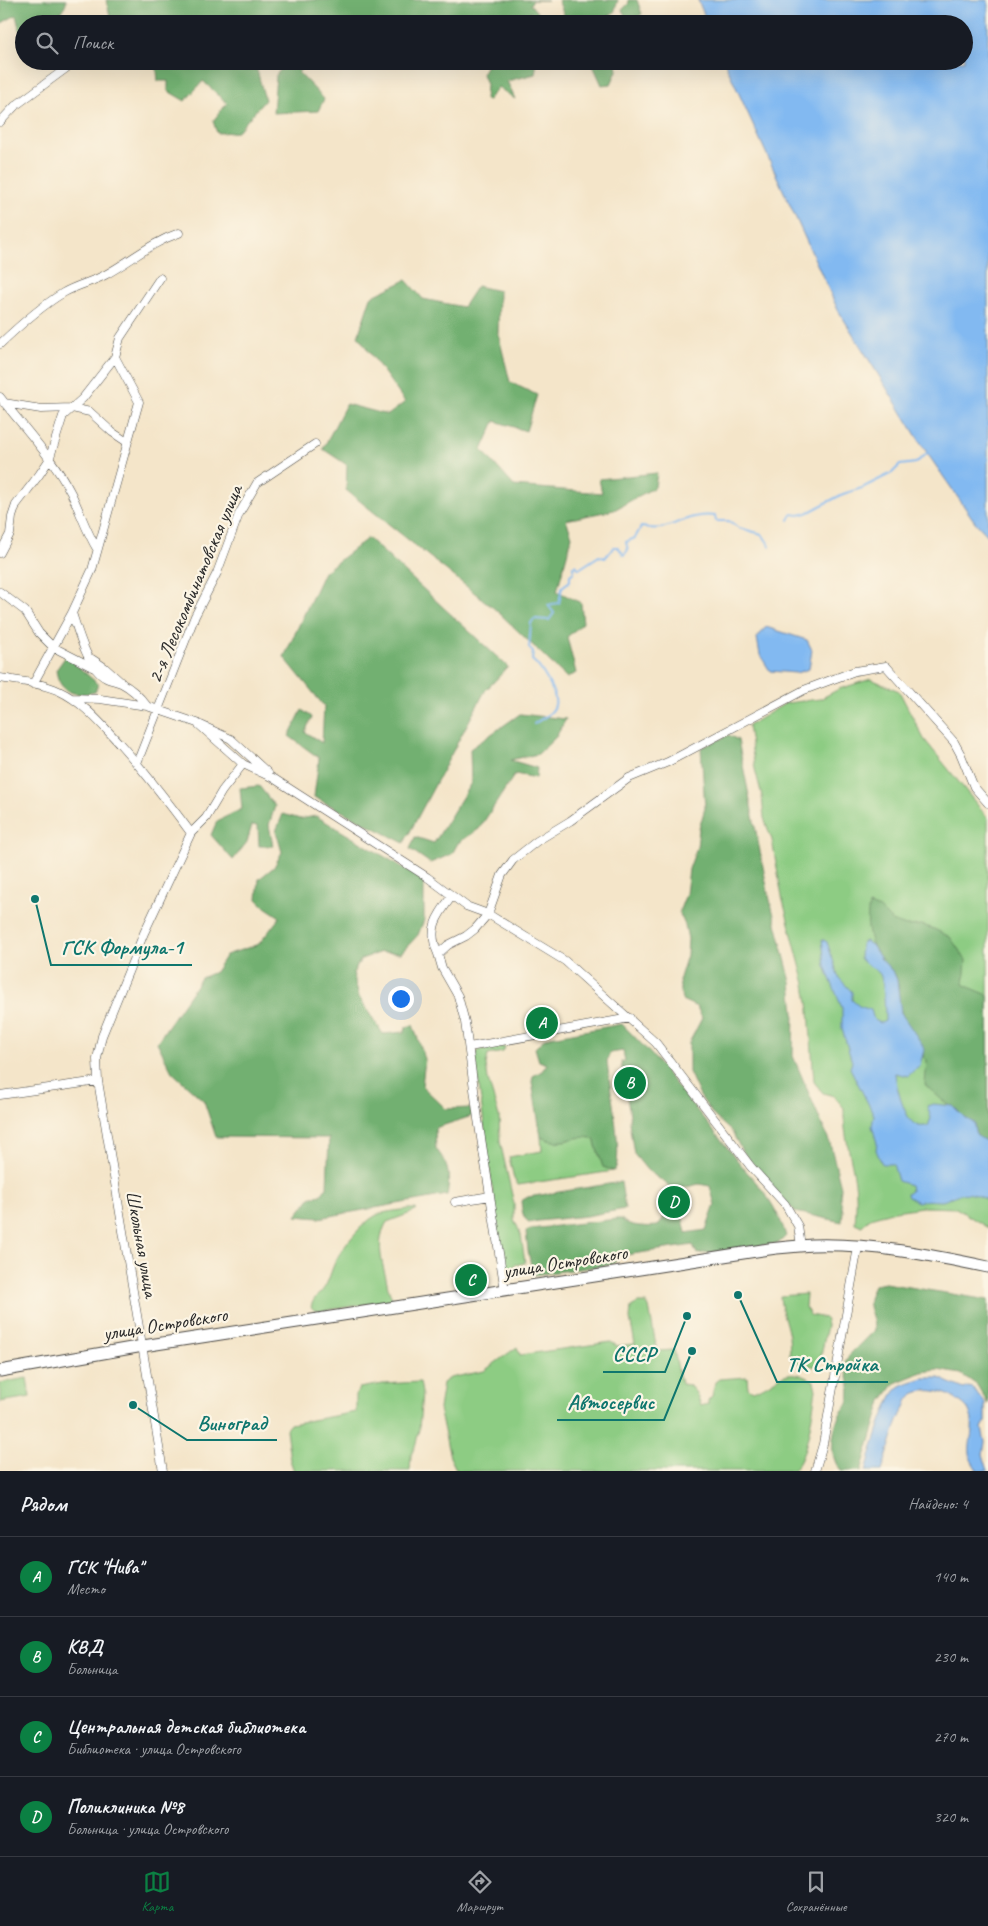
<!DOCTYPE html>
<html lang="ru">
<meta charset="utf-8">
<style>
:root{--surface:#171b24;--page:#20242c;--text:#f1f3f6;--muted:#9ea1a6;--line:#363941;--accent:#0b8043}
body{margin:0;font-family:Caveat,sans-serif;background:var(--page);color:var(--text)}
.you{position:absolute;left:400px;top:998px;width:18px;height:18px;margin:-12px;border:4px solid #fff;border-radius:50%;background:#1a73e8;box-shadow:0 0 0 8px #1a73e833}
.badge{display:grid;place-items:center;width:32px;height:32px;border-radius:50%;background:var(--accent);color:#fff;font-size:16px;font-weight:700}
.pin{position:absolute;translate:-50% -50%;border:2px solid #fff;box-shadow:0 1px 5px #0006}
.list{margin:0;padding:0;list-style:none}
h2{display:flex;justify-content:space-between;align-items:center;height:65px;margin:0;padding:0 20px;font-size:21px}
h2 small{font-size:16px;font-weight:400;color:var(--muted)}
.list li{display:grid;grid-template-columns:32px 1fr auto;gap:15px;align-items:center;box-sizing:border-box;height:80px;padding:0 20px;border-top:1px solid var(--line)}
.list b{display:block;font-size:19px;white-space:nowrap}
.list p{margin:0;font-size:16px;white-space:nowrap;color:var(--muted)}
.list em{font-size:16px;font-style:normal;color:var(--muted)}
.icon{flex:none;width:28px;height:28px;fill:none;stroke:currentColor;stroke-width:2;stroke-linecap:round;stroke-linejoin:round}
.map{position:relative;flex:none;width:988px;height:1471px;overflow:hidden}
.search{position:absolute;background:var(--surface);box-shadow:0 5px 20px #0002;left:15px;right:15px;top:15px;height:55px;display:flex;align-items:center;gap:12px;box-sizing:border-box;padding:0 18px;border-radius:28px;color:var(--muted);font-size:19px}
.sheet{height:385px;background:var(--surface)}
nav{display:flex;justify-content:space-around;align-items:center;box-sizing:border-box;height:70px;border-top:1px solid var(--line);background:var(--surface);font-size:14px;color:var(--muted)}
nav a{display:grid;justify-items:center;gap:2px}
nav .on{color:var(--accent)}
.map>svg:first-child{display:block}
.green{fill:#8dcc83;stroke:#5c7c57}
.forest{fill:#72b071;stroke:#4e6e4e}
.water{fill:#82b9f1;stroke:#56728e}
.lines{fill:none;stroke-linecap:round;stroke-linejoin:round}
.stream{stroke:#82b9f1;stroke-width:2}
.street-casing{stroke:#494743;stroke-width:9}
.secondary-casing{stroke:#494743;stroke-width:13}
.street{stroke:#fff;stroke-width:8}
.secondary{stroke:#fff;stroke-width:11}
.labels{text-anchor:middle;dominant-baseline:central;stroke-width:4.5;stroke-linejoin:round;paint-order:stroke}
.street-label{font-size:20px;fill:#2b2b2b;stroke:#fcf5e5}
.leader{fill:none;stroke:#0f766e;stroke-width:2}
.callout-dot{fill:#0f766e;stroke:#fcf5e5;stroke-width:2}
.callout-label{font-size:21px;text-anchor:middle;font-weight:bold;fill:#0f766e;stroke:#fcf5e5;stroke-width:4.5;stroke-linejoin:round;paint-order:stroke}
</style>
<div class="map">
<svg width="988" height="1471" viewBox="0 0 988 1471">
<rect width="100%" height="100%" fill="#fcf5e5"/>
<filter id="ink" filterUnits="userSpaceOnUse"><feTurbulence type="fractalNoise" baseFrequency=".02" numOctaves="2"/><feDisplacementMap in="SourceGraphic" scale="10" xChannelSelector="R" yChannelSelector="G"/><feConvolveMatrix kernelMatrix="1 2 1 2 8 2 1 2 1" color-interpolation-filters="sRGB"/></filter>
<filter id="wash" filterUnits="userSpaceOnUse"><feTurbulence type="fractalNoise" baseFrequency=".0096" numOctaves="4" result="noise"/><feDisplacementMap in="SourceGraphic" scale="20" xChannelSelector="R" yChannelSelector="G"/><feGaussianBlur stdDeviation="1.12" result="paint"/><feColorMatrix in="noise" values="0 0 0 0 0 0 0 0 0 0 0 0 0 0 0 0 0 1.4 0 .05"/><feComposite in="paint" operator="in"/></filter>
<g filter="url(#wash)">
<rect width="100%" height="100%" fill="#f4e5c9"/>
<path class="green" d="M871 679 899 691 924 739 988 818V1228L956 1208 922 1207 895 1211 870 1218 862 1226 855 1223C856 1210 857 1196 855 1183 852 1158 843 1135 844 1108L834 1096 823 1093 814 1082 809 1010 805 984 782 897 772 840 764 818 762 796 755 769 748 726 786 703 820 699 839 689Z
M493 1047H505L503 1052 488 1055 486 1065 488 1080 499 1116 500 1141 514 1204V1219L521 1235 525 1263 514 1265V1270L505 1267 499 1241 476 1062V1053L479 1050Z
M586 1136 594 1139 603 1167 614 1171 518 1185 514 1179 509 1157 542 1151 541 1137C557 1145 570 1138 586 1136Z
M409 1209H416L411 1213 387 1222C376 1240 381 1259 386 1278 388 1286 388 1293 394 1300L321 1311 314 1310 311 1307C314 1295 321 1295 326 1285 330 1277 332 1268 336 1260 343 1247 362 1223 375 1216 385 1211 397 1211 409 1209Z
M806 1294 805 1307 810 1315 825 1318 827 1325 819 1367 800 1364 791 1360C789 1352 790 1344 789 1336 786 1322 781 1310 780 1296Z
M638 1303H646L649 1307 657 1351 674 1350 681 1384 689 1385 696 1393 701 1406 708 1404V1400L712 1396 715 1382 719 1379 747 1377 748 1388 753 1391C778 1383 783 1363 814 1381L816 1390C813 1406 807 1465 792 1470 787 1471 776 1470 769 1471H457L450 1457 439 1409 443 1383 450 1378 484 1371 517 1347 520 1355 611 1342 617 1346 635 1344 630 1319 631 1307Z
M27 1378 30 1397 0 1402V1383Z
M420 1382 422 1393 419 1429 416 1444 411 1455 410 1471H294L290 1460 286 1429 290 1424 356 1412V1395L359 1388 383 1384Z"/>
<path class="forest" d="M0 0H66V4L52 24H24V32H20L16 15 0 24 1 8Z
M106 0H548H534L530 4 547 24H537L531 12 527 14 530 24H366L364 22 361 24H112Z
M558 0H618L614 13 603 20V24H568Z
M628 0H637L642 14 629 22 622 10 629 3Z
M156 61H245L246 65 257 70 265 100 237 132 217 133 213 121 227 103 203 81 185 101 168 91V81H158Z
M288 61H311L298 72 324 99 318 111 273 113 276 75Z
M507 61H537L535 74 507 81 515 99 498 87 488 100H485L486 84 482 74 488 63Z
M591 61H616L617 71 611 84 602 85Z
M406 280 423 299 463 307 477 286 499 291 498 333 510 382 537 395 526 431 495 421 482 450 514 486 602 493 599 479 657 473 655 487 614 510 566 520 572 536 557 591 581 603 583 623 567 637 576 673 567 678 496 610 346 490 347 465 323 449 346 404 388 415 405 402 358 336 371 297Z
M368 538 508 667 485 691 404 843 314 797 319 758 289 736 302 710 312 717 305 732 322 743 324 706 284 657 324 572Z
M66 656 98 684 95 692C75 697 59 693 56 670Z
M520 714 566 719 556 737 538 754 510 760 537 768 536 778 515 774 479 829 458 843 452 854 430 863 410 849 415 837 434 843 471 783 470 749Z
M729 735 738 740 768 892 791 982 794 1013 793 1056 830 1143 841 1187 840 1198 843 1211 842 1222 796 1212 780 1197 742 1151 732 1132 714 1116 700 1096 689 1072V1043L702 1018 697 1007 682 1000 679 981 687 955 688 939 685 925 679 912 686 894 689 869 697 847 699 829 705 808 701 748Z
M259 786 275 806 269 825 273 846H259L258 826 252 825 247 842 233 860 211 835 217 821 242 809 240 788Z
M283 814 300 819 316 816 424 880V920L418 935 401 953 381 952 361 959 353 973 359 997 383 1034 405 1032 406 1027 413 1025 425 1059 422 1086 446 1109 470 1108 472 1116 435 1128 436 1149C448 1163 451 1176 447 1195L319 1218 296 1216 311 1197 321 1195 327 1187 329 1138 216 1137 204 1101 172 1072 157 1042 201 978 215 972 226 955 259 944 280 917 265 907 257 899 259 879 274 867 282 852 276 831Z
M869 905 880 909 892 921 906 926 922 925 934 929 950 937 966 960 964 985 988 995V1142C978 1137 974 1135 974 1123L965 1118 953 1106H949L925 1085 927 1060 923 1057C925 1040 908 1029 902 1014 897 1003 900 991 897 980 896 973 888 967 884 962 869 946 865 926 869 905Z
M622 1024 651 1054 747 1172C764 1190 779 1211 786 1236L779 1243 697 1254 693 1245 619 1256 614 1263 609 1265 533 1275 528 1251 526 1231 531 1229 617 1219H621C628 1227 648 1227 658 1226L664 1217 682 1214 686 1233 706 1230 715 1205 710 1186 699 1184 682 1188 671 1187 647 1170 634 1154 629 1122 630 1115 621 1062 625 1061 623 1051 610 1053 607 1060C608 1082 625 1157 614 1171L603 1167 594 1139C574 1132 565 1149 541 1137L532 1082 533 1076 542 1071 547 1064 539 1061 535 1048 545 1038Z
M621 1182 625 1209 586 1216 529 1222C522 1218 522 1209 521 1201L528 1197Z
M885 1283 988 1300V1404L977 1385 961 1374 938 1370 922 1372 895 1383 882 1401 861 1471H841C828 1456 832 1434 839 1416 842 1410 848 1406 849 1399 851 1388 849 1375 843 1365L850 1354 874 1330C874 1308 862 1310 874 1285Z"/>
<path class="water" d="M698 0H988V536L975 522 927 453 838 310 724 61H964V24H708Z
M766 627 807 640 812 650 809 669 796 673 770 671 760 655 757 638Z
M822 939 827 942 839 978 852 992V1000L859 1006 871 1010 874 1020 881 1023 885 1021C885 1012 884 978 879 973 873 967 865 965 860 958L861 944 865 941 872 945 881 959 894 973 897 980 901 1013 922 1044 924 1050 920 1065 908 1076 895 1073C896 1085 904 1119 916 1125 920 1127 924 1126 928 1126L931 1118 927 1106 933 1104 953 1106 965 1118 974 1123C974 1135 978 1137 988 1142V1200C977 1195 967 1190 954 1196 949 1198 947 1200 942 1201 933 1201 927 1199 918 1202L908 1197 907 1194 911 1191 910 1185 898 1181 893 1164H882L876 1150 877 1143 872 1126 874 1115 850 1068 852 1062 842 1029V1008L825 966Z
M923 1378H939L964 1389 968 1387 973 1388 985 1403V1422L982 1428 985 1442 983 1454 988 1471H977C975 1465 970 1461 970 1454 968 1441 976 1428 970 1413 967 1404 954 1398 946 1394 936 1390 919 1388 910 1397 907 1400 907 1403 905 1407 894 1426 889 1450 882 1471H866C871 1454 886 1398 898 1388 904 1383 915 1381 923 1378Z"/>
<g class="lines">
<path class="stream" d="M789 520 792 514 799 515 807 513 843 494 862 488 892 473 900 465 916 463 927 453
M534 724C541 719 553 714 555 705 558 694 540 666 532 660L533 652 529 648 531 623 534 619 549 620 554 613 548 605 559 603 562 587 570 581V575L574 572 573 567 576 565 579 569 599 556 605 558 614 547H618L624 555 628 550 626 542 635 538 641 527C647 528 655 529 661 528 680 523 695 513 715 516L716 521H729L739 528 762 534 770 546"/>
</g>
</g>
<g filter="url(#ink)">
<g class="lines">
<g class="street-casing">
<path id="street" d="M0 122 15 106 76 61
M0 344C20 325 40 307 63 293 76 285 92 282 105 275 131 261 150 243 179 233
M0 397C24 428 53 458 71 493 80 511 86 531 97 549
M4 403 41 409 72 408 90 412 112 432 127 442
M0 553 10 534 12 517 16 505 39 475 49 460 63 416 83 398 115 357
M0 592 25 611 39 633 53 647 96 669
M72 613C78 631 88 669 106 678 110 680 116 681 121 683 131 688 141 698 147 706
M92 659 104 667 122 683
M0 678C19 681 42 683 59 691 83 702 102 725 120 744 145 772 168 802 191 833L144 933 102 1036 97 1059 98 1081 163 1471
M33 684 72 613 92 570 139 402 115 357 120 338 160 278
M72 698 100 699 147 706 197 723 243 764 273 778 427 877 466 906 488 914 565 961 656 1043 751 1167 785 1204 798 1226 801 1246
M201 725 231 739 268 773
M137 763 195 616 217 573 239 514 257 483 315 444
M191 833 206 818 222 791 243 764
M438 954C427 929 437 916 452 896
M469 1047 630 1018
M0 1095 98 1081
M455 1202 490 1196
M505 1291 478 1119 465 1022 458 996 442 968 438 954 448 945 466 936 475 929 488 914 502 875 513 860 537 841 570 821 629 778 668 762 804 690 855 671 886 666 954 742 961 755 974 787 988 803
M815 1471 823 1444 858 1247"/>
</g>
<g class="secondary-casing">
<path id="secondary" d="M0 1371 143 1346 769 1249C783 1247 798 1246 812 1245 870 1243 931 1255 988 1267"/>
</g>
<use href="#street" class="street"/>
<use href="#secondary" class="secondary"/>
</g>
</g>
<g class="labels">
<g class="street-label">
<text transform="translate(195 584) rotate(-67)">2-я Лесокомбинатовская улица</text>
<text transform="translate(142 1244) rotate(80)">Школьная улица</text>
<text transform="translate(565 1262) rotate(-9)">улица Островского</text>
<text transform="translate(165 1324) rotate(-9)">улица Островского</text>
</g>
</g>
<path class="leader" d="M35 899L51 965H192M687 1316L665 1372H603M738 1295L777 1382H888M692 1351L664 1420H557M133 1405L187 1440H277"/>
<g class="callout-dot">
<circle cx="35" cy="899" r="5"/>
<circle cx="687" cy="1316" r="5"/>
<circle cx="738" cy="1295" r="5"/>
<circle cx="692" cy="1351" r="5"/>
<circle cx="133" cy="1405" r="5"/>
</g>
<g class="callout-label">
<text x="122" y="954">ГСК Формула-1</text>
<text x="634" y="1361">СССР</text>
<text x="832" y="1371">ТК Стройка</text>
<text x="611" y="1409">Автосервис</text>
<text x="232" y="1430">Виноград</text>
</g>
</svg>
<div class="you"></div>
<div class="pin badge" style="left:542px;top:1023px">A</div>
<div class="pin badge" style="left:630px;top:1083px">B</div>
<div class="pin badge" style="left:471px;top:1280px">C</div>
<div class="pin badge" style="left:674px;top:1202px">D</div>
<div class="search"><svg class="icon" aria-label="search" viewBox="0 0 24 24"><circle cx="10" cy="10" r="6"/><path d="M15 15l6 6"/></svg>Поиск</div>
</div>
<section class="sheet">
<h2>Рядом<small>Найдено: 4</small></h2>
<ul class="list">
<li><span class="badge">A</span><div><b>ГСК &quot;Нива&quot;</b><p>Место</p></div><em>140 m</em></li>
<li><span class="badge">B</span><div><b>КВД</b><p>Больница</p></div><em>230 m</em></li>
<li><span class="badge">C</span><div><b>Центральная детская библиотека</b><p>Библиотека · улица Островского</p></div><em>270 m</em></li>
<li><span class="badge">D</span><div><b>Поликлиника №8</b><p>Больница · улица Островского</p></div><em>320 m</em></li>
</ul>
</section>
<nav>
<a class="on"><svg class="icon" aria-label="map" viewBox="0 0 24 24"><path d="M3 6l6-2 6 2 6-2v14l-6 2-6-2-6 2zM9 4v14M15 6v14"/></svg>Карта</a>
<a><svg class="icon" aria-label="directions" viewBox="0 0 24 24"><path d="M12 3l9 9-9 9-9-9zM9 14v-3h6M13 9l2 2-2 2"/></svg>Маршрут</a>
<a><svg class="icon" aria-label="saved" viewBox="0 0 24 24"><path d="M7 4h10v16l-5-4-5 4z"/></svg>Сохранённые</a>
</nav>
